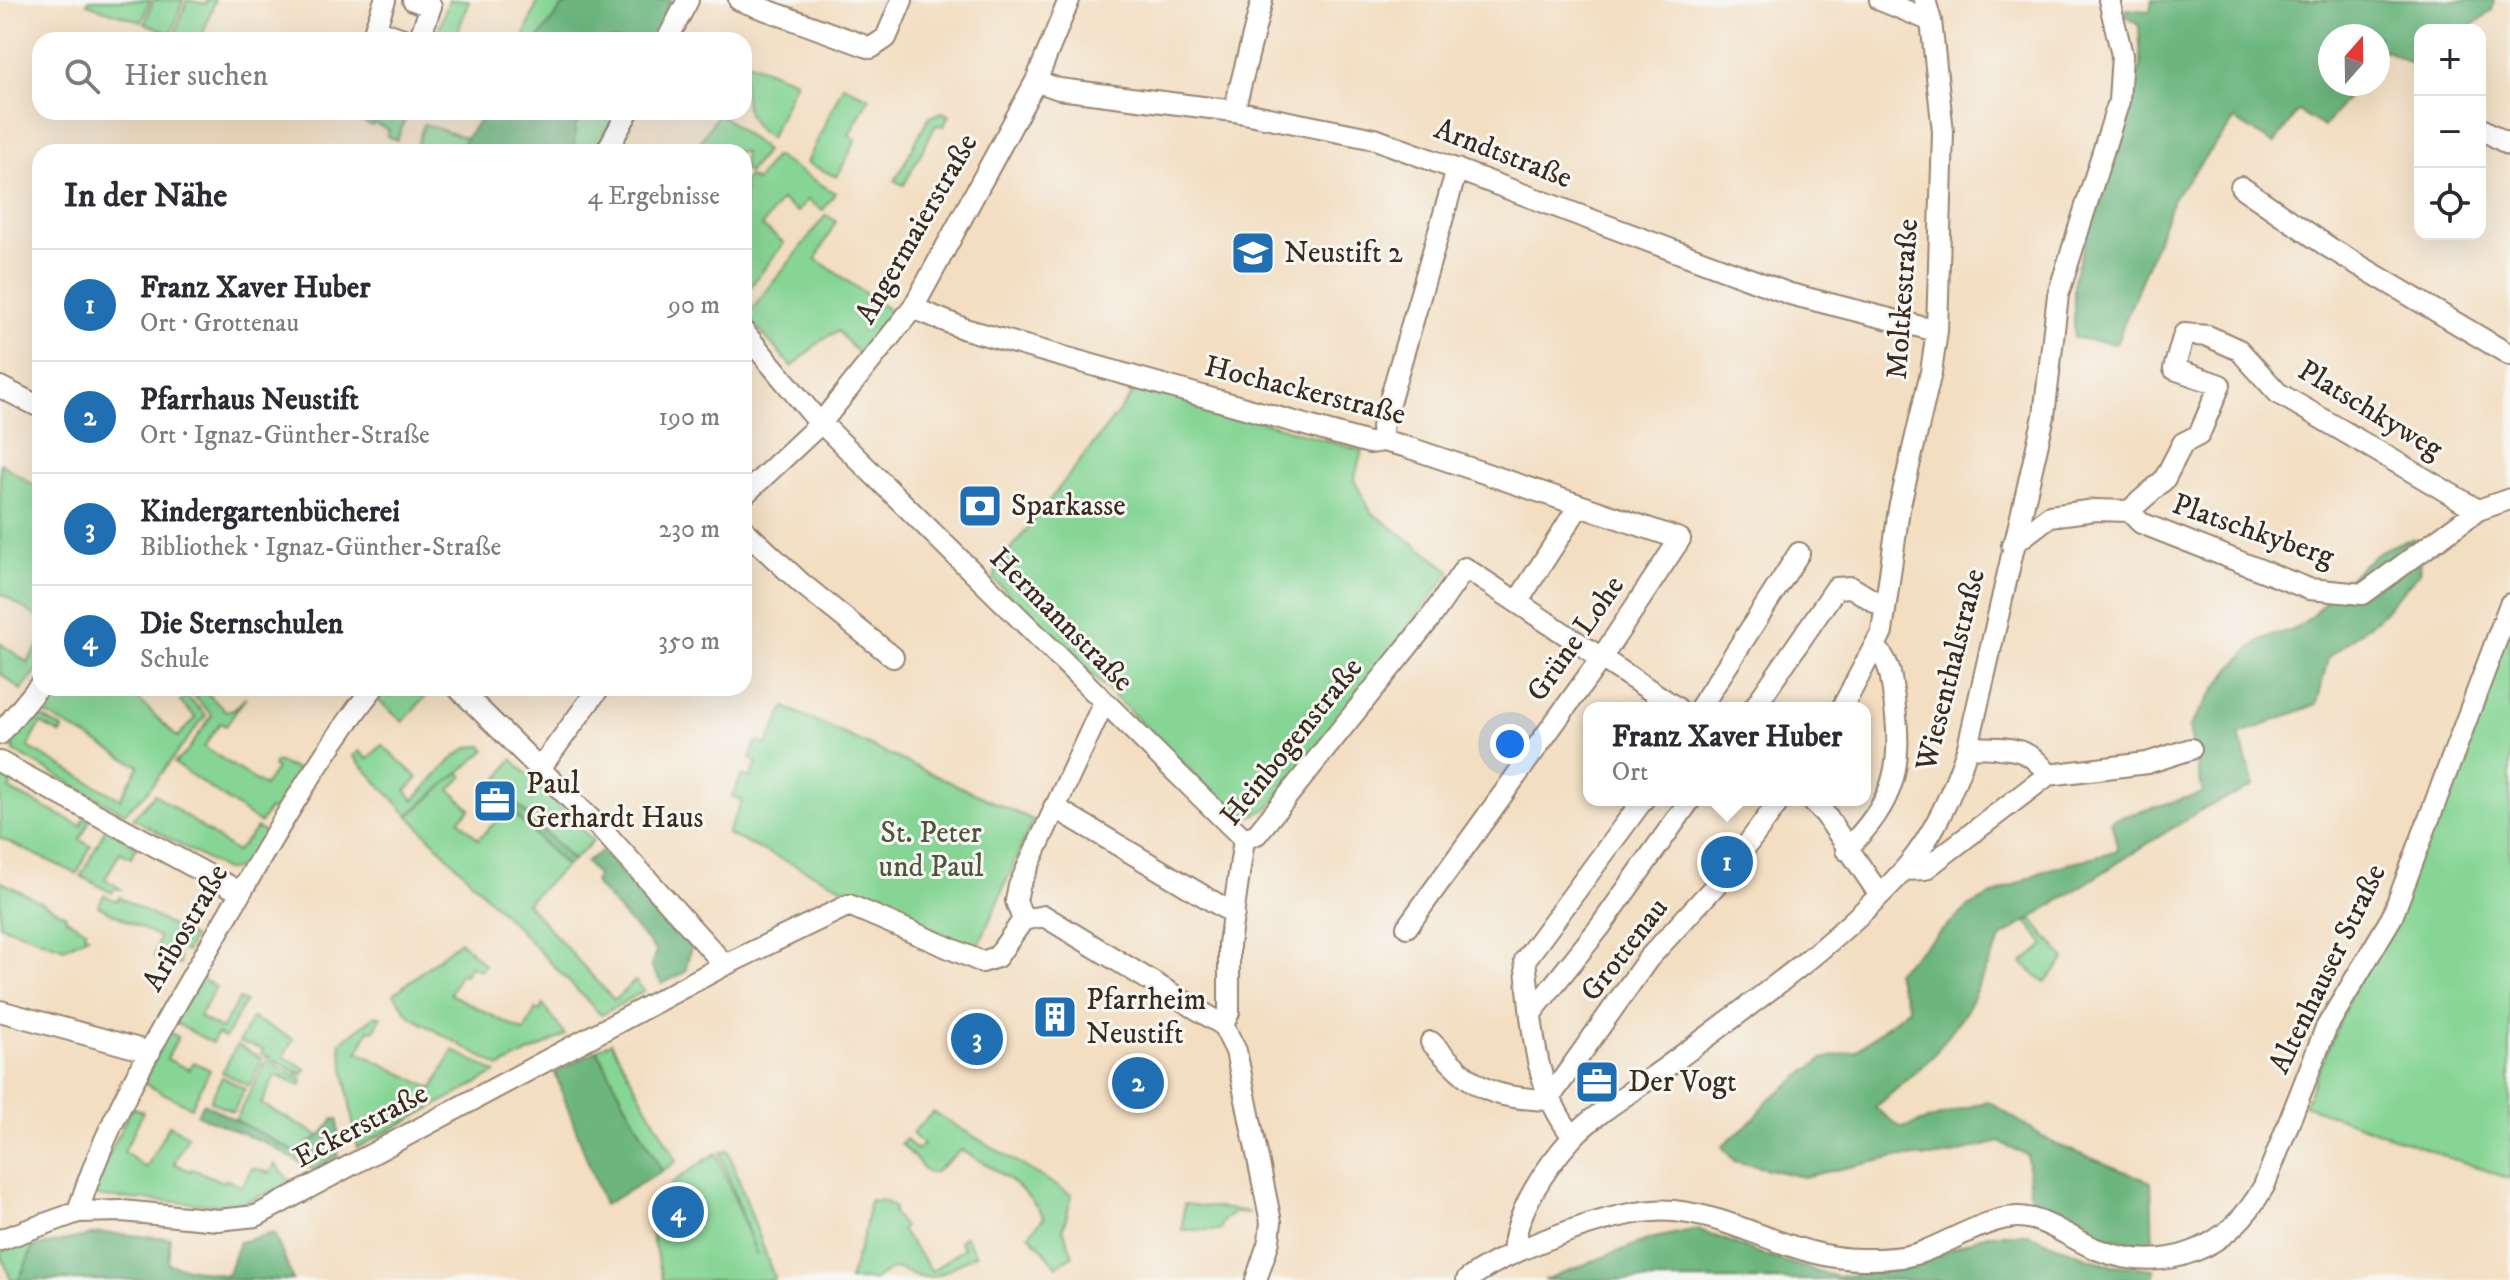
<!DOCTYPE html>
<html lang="de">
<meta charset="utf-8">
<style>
:root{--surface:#fff;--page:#f2f2f3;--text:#2b2b33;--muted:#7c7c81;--line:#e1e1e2;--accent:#1f6fb2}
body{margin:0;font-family:"IM FELL DW Pica",serif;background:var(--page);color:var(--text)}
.controls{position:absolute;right:24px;top:24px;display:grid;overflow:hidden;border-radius:16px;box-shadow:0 8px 32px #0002}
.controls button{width:72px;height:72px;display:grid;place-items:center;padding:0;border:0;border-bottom:2px solid var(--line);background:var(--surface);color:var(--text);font:40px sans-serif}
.compass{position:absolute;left:2318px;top:24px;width:72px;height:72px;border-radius:50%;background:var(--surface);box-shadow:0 8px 32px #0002;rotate:20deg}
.you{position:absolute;left:1510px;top:744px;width:28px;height:28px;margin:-20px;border:6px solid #fff;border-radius:50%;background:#1a73e8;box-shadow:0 0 0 12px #1a73e833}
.badge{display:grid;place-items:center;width:52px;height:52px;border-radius:50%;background:var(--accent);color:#fff;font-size:26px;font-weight:700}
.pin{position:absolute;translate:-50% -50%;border:4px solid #fff;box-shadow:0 2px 8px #0006}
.popup{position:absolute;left:1583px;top:702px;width:288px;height:104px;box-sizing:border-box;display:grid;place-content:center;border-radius:16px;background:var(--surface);filter:drop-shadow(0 2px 6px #0005);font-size:26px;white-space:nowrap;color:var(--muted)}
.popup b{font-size:30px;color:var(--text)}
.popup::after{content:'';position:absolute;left:50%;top:100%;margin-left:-16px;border:16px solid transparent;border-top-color:var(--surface)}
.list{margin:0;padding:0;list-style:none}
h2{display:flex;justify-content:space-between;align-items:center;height:104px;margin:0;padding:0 32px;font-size:34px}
h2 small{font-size:26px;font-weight:400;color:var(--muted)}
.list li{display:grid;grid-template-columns:52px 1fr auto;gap:24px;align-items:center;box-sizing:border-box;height:112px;padding:0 32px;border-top:2px solid var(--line)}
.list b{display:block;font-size:30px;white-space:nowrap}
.list p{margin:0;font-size:26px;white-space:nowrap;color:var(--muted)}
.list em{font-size:26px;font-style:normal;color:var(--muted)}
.icon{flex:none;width:44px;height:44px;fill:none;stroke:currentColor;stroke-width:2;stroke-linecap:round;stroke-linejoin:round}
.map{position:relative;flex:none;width:2510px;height:1280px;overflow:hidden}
.search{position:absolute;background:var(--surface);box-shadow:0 8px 32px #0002;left:32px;top:32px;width:720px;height:88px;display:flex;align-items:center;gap:20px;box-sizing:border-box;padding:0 28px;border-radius:24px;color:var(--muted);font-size:30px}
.panel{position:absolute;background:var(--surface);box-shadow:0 8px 32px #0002;left:32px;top:144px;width:720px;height:552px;border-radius:24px}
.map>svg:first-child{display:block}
.green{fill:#86d594;stroke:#608059;stroke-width:2}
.forest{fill:#6cb67e;stroke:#54704e;stroke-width:2}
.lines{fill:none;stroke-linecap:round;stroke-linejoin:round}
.street-casing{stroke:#978470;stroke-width:24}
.street{stroke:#fff;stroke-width:20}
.labels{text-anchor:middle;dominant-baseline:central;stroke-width:6;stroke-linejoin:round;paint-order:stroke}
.street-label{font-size:30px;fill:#3b2a1e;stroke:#f6f6f2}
.poi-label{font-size:30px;fill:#3b2a1e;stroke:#f6f6f2;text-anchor:start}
.park-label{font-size:30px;fill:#4e553c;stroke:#f6f6f2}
</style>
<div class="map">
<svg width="2510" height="1280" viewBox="0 0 2510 1280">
<rect width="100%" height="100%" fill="#f6f6f2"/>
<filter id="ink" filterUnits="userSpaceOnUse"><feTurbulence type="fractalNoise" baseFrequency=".0125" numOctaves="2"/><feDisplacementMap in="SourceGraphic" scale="16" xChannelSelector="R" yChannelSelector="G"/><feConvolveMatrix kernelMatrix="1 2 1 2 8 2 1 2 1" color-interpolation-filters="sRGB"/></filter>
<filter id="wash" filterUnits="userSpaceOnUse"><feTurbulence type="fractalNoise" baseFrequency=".006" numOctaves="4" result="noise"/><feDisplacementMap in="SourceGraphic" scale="32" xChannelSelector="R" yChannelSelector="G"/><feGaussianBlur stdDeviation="1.8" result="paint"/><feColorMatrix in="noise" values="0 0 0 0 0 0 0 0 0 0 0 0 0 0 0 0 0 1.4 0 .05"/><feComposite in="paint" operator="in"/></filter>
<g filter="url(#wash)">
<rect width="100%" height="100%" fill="#f3dec1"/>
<path class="green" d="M89 0H150L142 22 87 4Z
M153 0H183L172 33 145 24Z
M187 0 206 4 207 0H215L201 40 175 35Z
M449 0H469L458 32 479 40H435Z
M538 0H671L654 40H523Z
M744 61 796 81 770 138C740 122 744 91 744 61Z
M843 85 869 98 849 135 856 140 837 177 807 163Z
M350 112H391L406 117 397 140 387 136 389 130 374 123 372 126 349 115Z
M485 112H621L595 152H426L416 148 424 124 466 138Z
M942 112 949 115 944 126 936 125 904 185 895 181 929 117Z
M719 113 766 151 748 173 744 170V152H693Z
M775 156 835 193 823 210 807 200 798 212 781 200 762 226 784 243 744 295V181L748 177 756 181Z
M826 215 836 221 816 259 890 311 859 355 838 331 820 341 792 367 747 316Z
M1139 386 1362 451 1354 480 1371 512 1451 571 1269 808C1255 816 1248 819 1233 811L994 580 997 567Z
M0 463 40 489V619L0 593Z
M2510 622V1179L2304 1105Z
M0 643 27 662 40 644V667L21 690 0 673Z
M68 688H127L177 737 196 718 180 702 186 696 206 715 146 793 124 813 14 751 12 741 34 713 63 729 61 734 41 723 28 747 120 799 139 766 37 709 50 694 58 700Z
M186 688H201L226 711 235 709 246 697 226 726 220 723 204 747 264 786 276 769 273 766 276 762 299 770 273 811 269 809 260 823 174 763 185 754 212 715Z
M387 688H433L403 722 378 700Z
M785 707 1033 820 977 949 727 834 742 801 732 796 742 775 750 778 757 763 750 759 756 742 767 745Z
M382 745 418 778 406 791 414 800 451 760 469 747 482 746 486 750 408 815 353 756 359 751 368 759Z
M512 759 593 841 573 860 496 783Z
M459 772 463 776 450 790 470 809 459 820 478 839 509 809 566 866 526 903 614 1000 635 981 644 991 601 1015 409 816Z
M0 774 11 778 10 790 81 826 85 817 90 820 80 840 91 846 77 874 0 838Z
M155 794 236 852 257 828 265 833C255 848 245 872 225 870L133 818Z
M106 828 137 847 131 858 120 852 105 879 121 889H114L112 893 81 876Z
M0 881 66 915 65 918 86 930 84 935 88 936 64 948 0 925Z
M104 895 117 901 119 897 193 938 186 952 171 944 166 953 177 960 179 957 180 965 154 957 159 937 98 906Z
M2031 918 2065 959 2045 983 2022 963 2045 945 2026 921Z
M460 941 485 965 480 970 470 965 465 975 460 973 450 994 524 1032 536 1009 540 1011 543 1004 565 1035 500 1067 411 1017 394 994Z
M198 977 216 987 199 1017 221 1029 239 999 245 1002 225 1038 217 1034 212 1043 172 1021Z
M376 1015 381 1017 374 1031 369 1029 358 1052 433 1089 453 1050 496 1073 357 1148 340 1043Z
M252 1018 293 1039 284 1057 306 1069 302 1075 261 1053 263 1049 239 1042Z
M167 1031 178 1037 167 1059 189 1070 194 1062 210 1070 191 1107 143 1083Z
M611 1042 677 1161 662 1171 597 1050Z
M237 1045 263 1059 249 1086 222 1072Z
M267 1060 303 1080 300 1086 276 1074 261 1104 320 1136 296 1152 235 1120Z
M222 1077 245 1089 233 1112 210 1101Z
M131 1107 143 1112 124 1152 146 1168 169 1125 188 1136 174 1163 190 1171 192 1169 224 1182 227 1179 242 1187 252 1168 270 1173 275 1164 292 1183 236 1206 101 1197 92 1193Z
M933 1112 1072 1195 1063 1229 1073 1255 1057 1266 1029 1234 1044 1218C1027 1187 992 1167 961 1150L934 1173H928L901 1143 906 1139 916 1150 923 1145 912 1133Z
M728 1150 775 1280H663L647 1217 673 1182 716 1153 757 1256 720 1153Z
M870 1200 885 1201 894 1208 893 1213 904 1227 901 1230 932 1271 964 1248 959 1241 965 1236 976 1255C961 1259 945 1276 931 1277 901 1280 904 1255 875 1280H849L864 1234Z
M1184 1204 1245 1211 1251 1214 1233 1213 1223 1221 1220 1230H1182Z
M30 1240 33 1247 19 1280H11L0 1252Z"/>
<path class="forest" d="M579 0H671L654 40H537L563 6Z
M2152 0H2494L2492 11 2466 30H2420V64L2416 66 2385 50 2378 58V36H2330V84H2357L2324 127 2298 111 2274 144 2235 120 2174 197 2116 344 2074 338V277L2141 66 2139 26 2126 15 2127 9 2150 11Z
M485 112H583L575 127 574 152H456Z
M2419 539 2420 572 2378 618 2328 658 2317 704 2239 735 2254 786 2199 811 2002 937 1966 1011 1933 1056 1875 1108 1902 1128 1988 1101 2053 1143 2151 1182 2153 1245 2094 1236 2031 1206 2027 1155 2000 1142 1940 1157H1896L1803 1177 1734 1161 1722 1146 1756 1117 1766 1102 1823 1059 1856 1051 1909 1008 1895 972 1971 905 2046 870 2118 850 2111 820 2203 793 2189 728C2209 698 2230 665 2258 642 2271 632 2291 634 2303 624 2338 594 2371 541 2419 539Z
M515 803 573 860 566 866 509 809Z
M602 851 691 947 685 972 662 984 651 966 656 951 594 883 597 875 585 862Z
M597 1050 662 1171 604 1205 555 1073Z
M203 1103 295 1152 320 1136 334 1119H338V1156L313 1170 266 1143 197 1115Z
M1697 1229 1769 1257 1838 1277 1907 1268 1987 1234H2028L2105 1264 2154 1269V1280H1544L1650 1239Z
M101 1233 170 1238 168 1264 227 1276 239 1242 274 1233 293 1280H19L33 1247Z"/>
</g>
<g filter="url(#ink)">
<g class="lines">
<g class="street-casing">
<path id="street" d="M385 0 375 29 406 40
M413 0 431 6 419 40
M739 0 871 48 886 38 902 0
M1880 0 1931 21
M667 40 688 0
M1036 81 1059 89 1234 111 1375 139 1790 294 1937 331
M1234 111 1262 0
M2480 128 2510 145
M606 152 628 112
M2241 187 2330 248 2510 355
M913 308 965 329 1369 443 1383 441 1404 446 1680 539 1602 657 1407 927
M744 332 812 414 1244 839
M0 387 40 407
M1383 441 1382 427 1457 169
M744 495 821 423 913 308 1036 81 1069 0
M2129 511 2141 523 2309 589 2363 594 2478 510 2510 499
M744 530 801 583 893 657
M2012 545 2050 516 2095 510 2129 511 2164 480 2183 443 2199 435 2220 385 2174 369 2184 334 2208 336 2239 350 2278 393 2478 510
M1518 601 1579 506
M458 688 608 836 725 965
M1700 708 1799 553
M1754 708 1836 588 1851 587 1885 608
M1842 708 1882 632 1899 509 1931 372 1937 331 1943 132 1931 21 1925 0
M0 734 40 685
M1968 747C2003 749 2028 743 2048 775
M0 762 240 892
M541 767 599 688
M1811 800 1825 814 1879 894
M1054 807 1234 914
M1244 839 1257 834 1429 620 1465 568 1677 708
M1846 850C1896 800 1903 767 1894 699 1891 678 1891 663 1876 648
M1904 870 1925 869 2048 775 2147 763 2191 749
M1023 920 1016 901 1019 886 1103 704
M0 1011 150 1052
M1532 1012 1600 927 1690 800
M1223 1025 1229 1012V944L1244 839
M1431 1042C1475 1088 1484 1097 1548 1100
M1548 1100 1648 959 1725 875 1780 800
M1573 1137C1531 1082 1533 1026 1525 960L1643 800
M78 1212C104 1125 158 1035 204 956 257 865 308 771 373 688
M0 1240 78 1212 122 1211 218 1220 256 1216 725 965 849 905 982 962 997 957 1023 920 1044 916 1223 1025 1236 1051 1271 1222 1269 1241 1256 1280
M1513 1254C1515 1212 1545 1168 1573 1137 1594 1114 1639 1087 1665 1068 1748 1006 1834 947 1904 870 1935 835 1953 791 1968 747L2044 416 2058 295 2119 101 2122 55 2109 0
M1467 1280C1505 1251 1605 1214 1653 1211 1674 1209 1697 1214 1718 1220 1769 1236 1814 1261 1869 1259 1886 1259 1906 1258 1922 1252 1949 1242 1991 1216 2019 1217 2046 1218 2071 1239 2096 1249 2165 1276 2229 1250 2264 1186L2326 1028 2392 917 2510 604"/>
</g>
<use href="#street" class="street"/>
</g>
</g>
<defs>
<g id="school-square" transform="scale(2.3)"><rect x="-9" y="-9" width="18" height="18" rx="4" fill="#1f6fb2" stroke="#f6f6f2"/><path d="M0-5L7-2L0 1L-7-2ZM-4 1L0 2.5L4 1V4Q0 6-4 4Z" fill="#fff"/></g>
<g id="bank-square" transform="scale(2.3)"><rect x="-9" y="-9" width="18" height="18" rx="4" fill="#1f6fb2" stroke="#f6f6f2"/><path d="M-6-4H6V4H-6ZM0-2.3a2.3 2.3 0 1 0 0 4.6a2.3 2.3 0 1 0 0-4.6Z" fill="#fff"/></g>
<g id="office-square" transform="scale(2.3)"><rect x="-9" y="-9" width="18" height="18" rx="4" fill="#1f6fb2" stroke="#f6f6f2"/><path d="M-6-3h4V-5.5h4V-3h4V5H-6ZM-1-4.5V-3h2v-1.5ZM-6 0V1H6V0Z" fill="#fff"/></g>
<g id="building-square" transform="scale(2.3)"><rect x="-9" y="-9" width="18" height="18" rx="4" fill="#1f6fb2" stroke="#f6f6f2"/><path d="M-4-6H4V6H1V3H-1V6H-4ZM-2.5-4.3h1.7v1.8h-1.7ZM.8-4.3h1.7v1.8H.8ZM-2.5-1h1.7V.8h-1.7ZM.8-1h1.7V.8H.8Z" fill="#fff"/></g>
</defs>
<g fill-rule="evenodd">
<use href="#school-square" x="1253" y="253"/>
<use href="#bank-square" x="980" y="506"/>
<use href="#office-square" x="495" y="801"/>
<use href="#building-square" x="1055" y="1017"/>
<use href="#office-square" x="1597" y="1082"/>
</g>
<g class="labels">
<g class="street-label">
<text transform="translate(1503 154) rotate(21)">Arndtstraße</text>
<text transform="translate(917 229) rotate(-60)">Angermaierstraße</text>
<text transform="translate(1903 299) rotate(-86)">Moltkestraße</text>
<text transform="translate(1305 391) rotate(14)">Hochackerstraße</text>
<text transform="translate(2370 410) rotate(31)">Platschkyweg</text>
<text transform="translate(2253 531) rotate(19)">Platschkyberg</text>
<text transform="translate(1061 620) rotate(45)">Hermannstraße</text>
<text transform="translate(1576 639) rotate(-55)">Grüne Lohe</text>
<text transform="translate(1951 670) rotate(-76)">Wiesenthalstraße</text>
<text transform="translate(1292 742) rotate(-51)">Heinbogenstraße</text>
<text transform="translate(186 928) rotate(-60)">Aribostraße</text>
<text transform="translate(1625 950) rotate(-52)">Grottenau</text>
<text transform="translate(2328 969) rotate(-64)">Altenhauser Straße</text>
<text transform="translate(361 1126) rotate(-28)">Eckerstraße</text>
</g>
<g class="poi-label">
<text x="1284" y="253">Neustift 2</text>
<text x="1011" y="506">Sparkasse</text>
<text x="526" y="784">Paul<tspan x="526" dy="34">Gerhardt Haus</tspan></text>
<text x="1086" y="1000">Pfarrheim<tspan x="1086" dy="34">Neustift</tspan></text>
<text x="1628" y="1082">Der Vogt</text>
</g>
<g class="park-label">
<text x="931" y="833">St. Peter<tspan x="931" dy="34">und Paul</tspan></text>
</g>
</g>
</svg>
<div class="controls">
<button>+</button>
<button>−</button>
<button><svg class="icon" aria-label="locate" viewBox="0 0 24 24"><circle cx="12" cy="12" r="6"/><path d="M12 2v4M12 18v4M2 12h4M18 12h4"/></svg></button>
</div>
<svg class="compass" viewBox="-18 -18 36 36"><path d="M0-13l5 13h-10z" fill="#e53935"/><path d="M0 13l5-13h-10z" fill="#7c7c81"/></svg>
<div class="you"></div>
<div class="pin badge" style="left:1727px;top:862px">1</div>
<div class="popup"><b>Franz Xaver Huber</b>Ort</div>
<div class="pin badge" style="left:1138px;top:1083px">2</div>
<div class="pin badge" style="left:977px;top:1039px">3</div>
<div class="pin badge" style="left:678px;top:1212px">4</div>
<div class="search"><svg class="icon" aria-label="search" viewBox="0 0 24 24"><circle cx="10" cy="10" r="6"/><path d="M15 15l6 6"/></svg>Hier suchen</div>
<section class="panel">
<h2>In der Nähe<small>4 Ergebnisse</small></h2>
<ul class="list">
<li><span class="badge">1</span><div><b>Franz Xaver Huber</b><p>Ort · Grottenau</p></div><em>90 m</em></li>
<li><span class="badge">2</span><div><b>Pfarrhaus Neustift</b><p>Ort · Ignaz-Günther-Straße</p></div><em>190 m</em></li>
<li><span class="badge">3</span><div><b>Kindergartenbücherei</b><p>Bibliothek · Ignaz-Günther-Straße</p></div><em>230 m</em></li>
<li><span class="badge">4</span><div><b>Die Sternschulen</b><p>Schule</p></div><em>350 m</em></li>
</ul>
</section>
</div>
